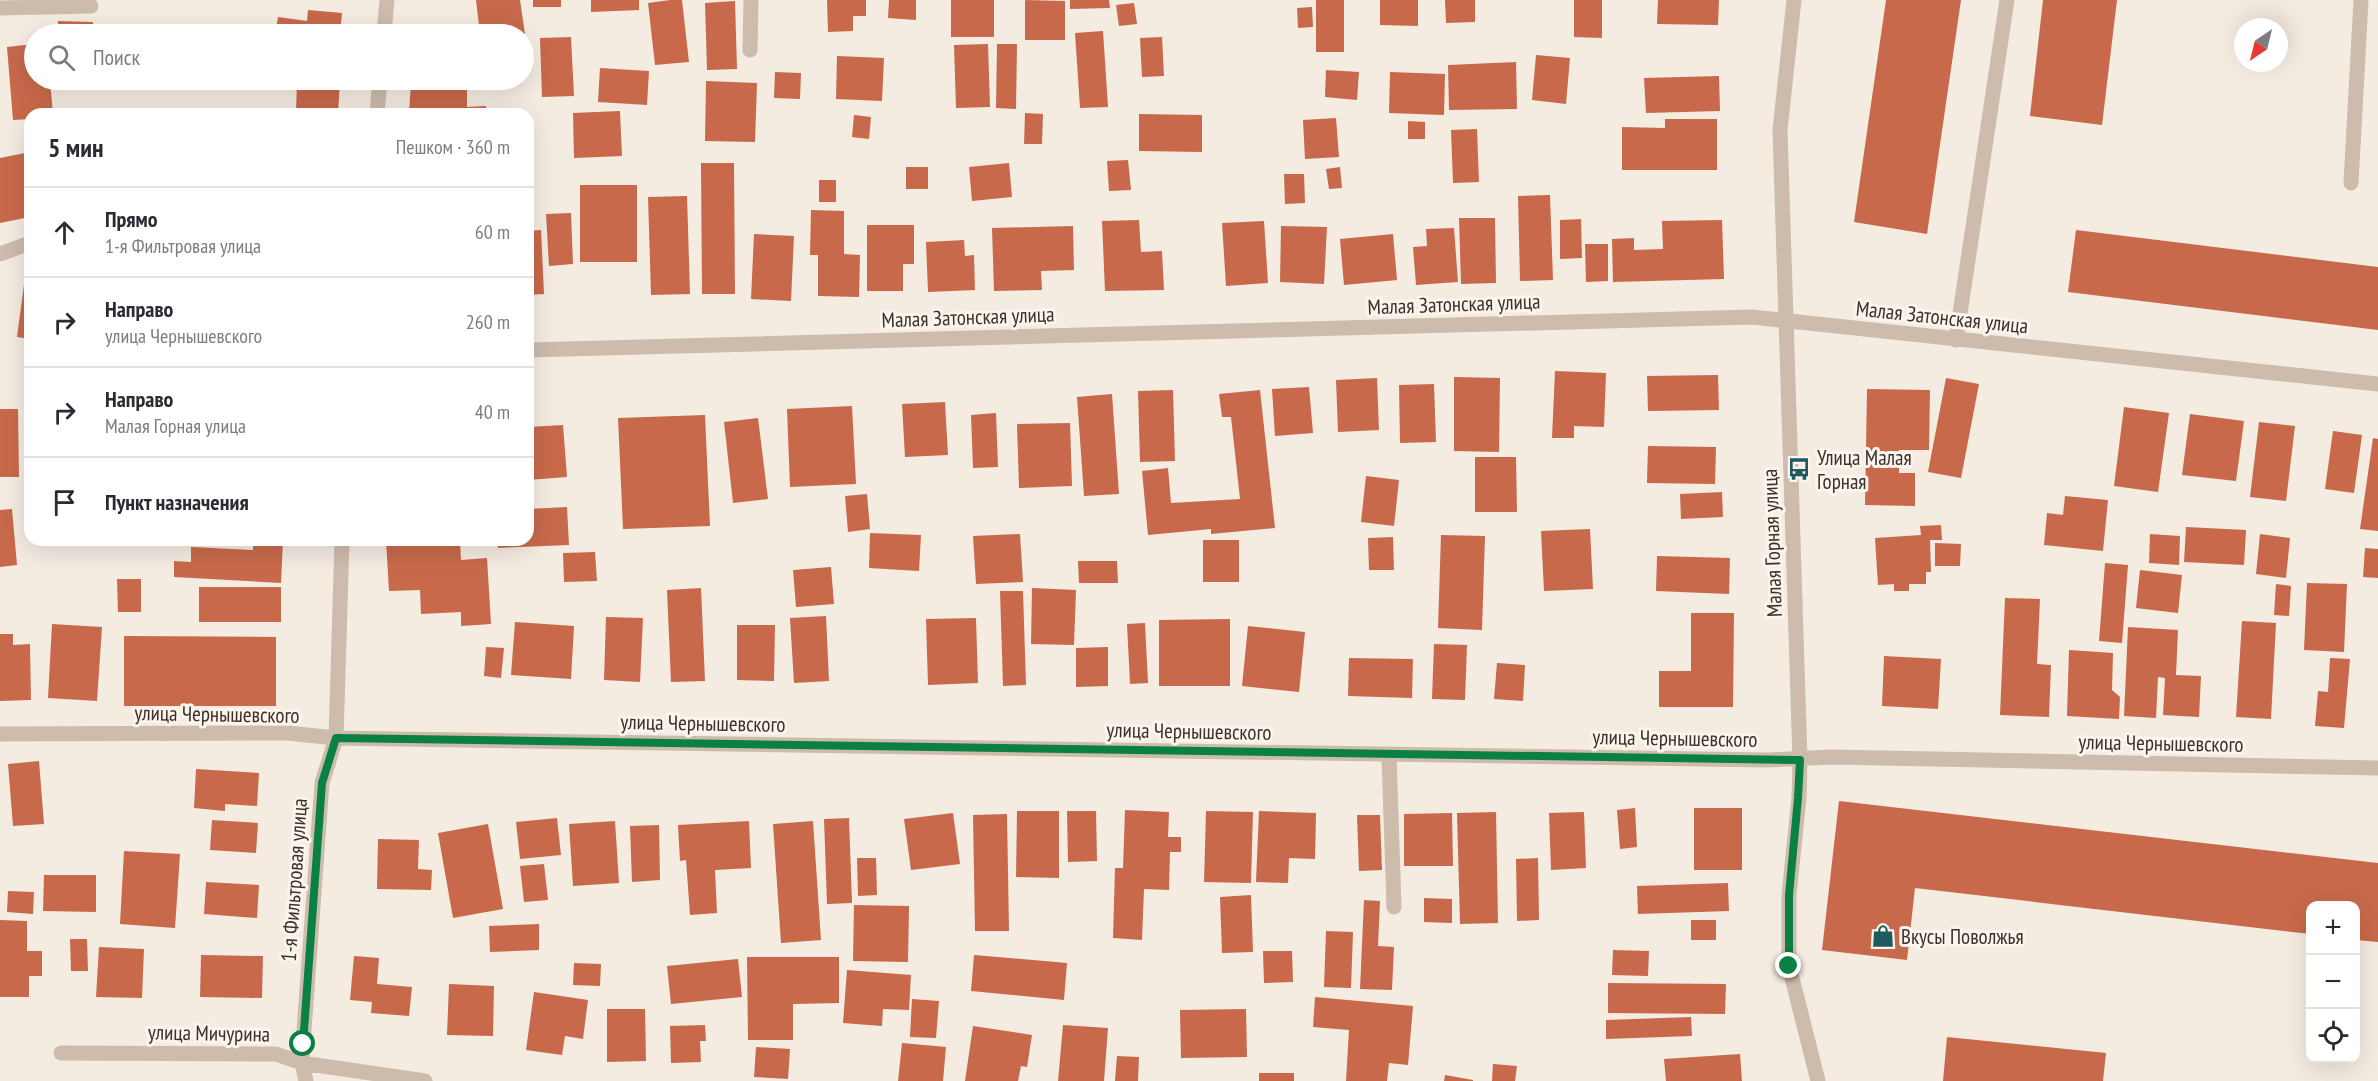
<!DOCTYPE html>
<html lang="ru">
<meta charset="utf-8">
<style>
:root{--surface:#fff;--page:#f2f2f3;--text:#2b2b33;--muted:#7c7c81;--line:#e1e1e2}
body{margin:0;font-family:"PT Sans Narrow",sans-serif;background:var(--page);color:var(--text)}
.controls{position:absolute;right:18px;bottom:18px;display:grid;overflow:hidden;border-radius:12px;box-shadow:0 6px 24px #0002}
.controls button{width:54px;height:54px;display:grid;place-items:center;padding:0;border:0;border-bottom:2px solid var(--line);background:var(--surface);color:var(--text);font:30px sans-serif}
.compass{position:absolute;left:2234px;top:18px;width:54px;height:54px;border-radius:50%;background:var(--surface);box-shadow:0 6px 24px #0002;rotate:215deg}
.stop{position:absolute;width:18px;height:18px;margin:-14px;border:4px solid #0b8043;border-radius:50%;background:#fff}
.stop.end{background:#0b8043;border-color:#fff;box-shadow:0 2px 6px #0008}
.list{margin:0;padding:0;list-style:none}
h2{display:flex;justify-content:space-between;align-items:center;height:78px;margin:0;padding:0 24px;font-size:26px}
h2 small{font-size:20px;font-weight:400;color:var(--muted)}
.list li{display:grid;grid-template-columns:39px 1fr auto;gap:18px;align-items:center;box-sizing:border-box;height:90px;padding:0 24px;border-top:2px solid var(--line)}
.list b{display:block;font-size:22px;white-space:nowrap}
.list p{margin:0;font-size:20px;white-space:nowrap;color:var(--muted)}
.list em{font-size:20px;font-style:normal;color:var(--muted)}
.icon{flex:none;width:33px;height:33px;fill:none;stroke:currentColor;stroke-width:2;stroke-linecap:round;stroke-linejoin:round}
.map{position:relative;flex:none;width:2378px;height:1081px;overflow:hidden}
.search{position:absolute;background:var(--surface);box-shadow:0 6px 24px #0002;left:24px;top:24px;width:510px;height:66px;display:flex;align-items:center;gap:15px;box-sizing:border-box;padding:0 21px;border-radius:33px;color:var(--muted);font-size:22px}
.panel{position:absolute;background:var(--surface);box-shadow:0 6px 24px #0002;left:24px;top:108px;width:510px;height:438px;border-radius:18px}
.map>svg:first-child{display:block}
.building{fill:#c8694b}
.lines{fill:none;stroke-linecap:round;stroke-linejoin:round}
.minor{stroke:#cdbbac;stroke-width:15}
.route{stroke:#0b8043;stroke-width:8}
.labels{text-anchor:middle;dominant-baseline:central;stroke-width:6;stroke-linejoin:round;paint-order:stroke}
.street-label{font-size:21px;fill:#3b302b;stroke:#fbf5ee}
.poi-label{font-size:21px;fill:#3b302b;stroke:#fbf5ee;text-anchor:start}
</style>
<div class="map">
<svg width="2378" height="1081" viewBox="0 0 2378 1081">
<rect width="100%" height="100%" fill="#f4ebe1"/>
<path class="building" d="M476 0H520L525 34H480Z
M533 0H561V7H533Z
M591 0H639V10L591 12Z
M670 0H682L689 62 655 65 648 3Z
M827 0H866V16H853V31L828 32Z
M889 0H916V20L888 18Z
M951 0H994V37H951Z
M1025 0 1065 1V40H1025Z
M1070 0H1109L1110 8 1070 9Z
M1316 0H1344V52H1316Z
M1380 0H1418V26L1380 25Z
M1445 0H1475V22L1446 23Z
M1574 0H1602V38L1574 37Z
M1658 0H1719L1718 25 1657 24Z
M1886 0H1961L1927 234 1854 222Z
M2043 0H2117L2102 125 2030 116Z
M735 1 737 69 707 70 705 3Z
M1134 3 1137 24 1119 26 1116 5Z
M1312 7 1313 27 1298 28 1297 8Z
M308 10 342 13 340 34H232L233 24 276 29 278 17 307 21Z
M58 21 93 22V34H58Z
M1103 31 1108 107 1080 108 1075 33Z
M524 37 527 54 524 55Z
M571 37 574 96 542 97 540 38Z
M1162 37 1164 76 1142 77 1140 38Z
M34 44V80H50L53 114H30V119L13 120 7 47Z
M988 44 990 107 956 108 954 45Z
M997 44H1017L1016 109 996 108Z
M1536 55 1570 58 1566 104 1532 100Z
M837 56 884 58 882 101 836 99Z
M1516 62 1517 109 1449 110 1448 65Z
M600 68 649 71 647 105 598 102Z
M1326 70 1359 72 1357 100 1325 97Z
M775 72 801 73 800 99 774 98Z
M1390 72 1445 74 1444 115 1389 113Z
M1719 76 1720 111 1646 113 1644 78Z
M297 80H340L338 114 296 113Z
M411 80H467V107L486 106V114H409Z
M706 81 757 83 755 142 705 141Z
M620 111 622 156 574 158 573 113Z
M1025 113 1043 114 1042 144H1024Z
M1139 114 1202 115V152L1139 151Z
M854 115 871 117 869 139 852 137Z
M1336 118 1339 157 1305 159 1303 120Z
M1665 119H1717V170H1622V127L1665 128Z
M1408 121 1425 122V139H1408Z
M1477 129 1479 182 1453 183 1451 130Z
M30 152V217L0 223V158Z
M1128 160 1131 190 1109 191 1107 161Z
M701 163H734L735 294H702Z
M1009 163 1012 197 972 201 969 167Z
M906 167H928V189H906Z
M1340 167 1342 188 1329 189 1326 169Z
M1284 174H1304L1305 203 1285 204Z
M819 180H836V202H819Z
M580 185H637V262H580Z
M1550 195 1553 280 1520 281 1518 196Z
M687 196 690 294 651 295 648 197Z
M811 210 844 211V254L860 255 859 297 818 296V255H810Z
M571 213 573 264 549 266 546 214Z
M1459 218H1495L1496 283 1461 284Z
M1581 219 1582 258 1560 259V220Z
M1139 220 1141 252 1162 251 1164 290 1105 291 1102 221Z
M1722 220 1724 279 1613 282 1612 239 1634 238V250L1663 249 1662 221Z
M1264 221 1268 283 1226 286 1222 223Z
M867 225H914V264H903V291H867Z
M1073 226 1074 270 1041 271 1042 290 994 291 992 228Z
M1281 226 1327 227 1324 284 1280 282Z
M1454 228 1458 282 1416 285 1413 247 1427 246 1426 229Z
M541 230 544 294 528 295V231Z
M2076 230 2378 267V330L2068 292Z
M754 234 794 236 791 301 751 299Z
M1393 234 1397 280 1344 285 1340 239Z
M964 240 965 256 974 255 975 290 928 292 926 242Z
M1585 244H1608V281L1586 282Z
M25 277 30 278V339L17 337Z
M1555 371 1606 373 1604 427 1574 426V438H1552Z
M1718 375 1719 410 1648 411 1647 376Z
M1454 377 1500 378 1499 452 1454 451Z
M1377 378 1379 430 1338 432 1336 380Z
M1946 378 1979 384 1961 478 1928 472Z
M1434 384 1436 442 1400 443 1399 385Z
M1309 387 1313 433 1275 436 1272 389Z
M1867 389 1930 390 1929 450H1899V473H1915V506L1865 505Z
M1173 390 1175 461 1140 462 1138 391Z
M1260 390 1275 528 1211 534V529L1148 535 1142 471 1168 468 1171 503 1240 499 1231 417H1222L1219 394Z
M1112 394 1119 494 1084 496 1077 397Z
M945 402 948 455 905 457 902 404Z
M852 406 856 484 790 487 787 409Z
M2124 407 2169 413 2158 492 2114 486Z
M0 409H18L19 477H0Z
M996 413 998 467 973 468 971 415Z
M2190 414 2244 421 2236 481 2182 475Z
M705 415 710 526 623 529 618 418Z
M758 418 768 499 733 503 724 422Z
M2259 422 2295 426 2286 501 2250 497Z
M1070 423 1072 486 1019 488 1017 424Z
M563 425 567 477 528 480V427Z
M2333 431 2362 435 2354 493 2325 489Z
M2373 438 2378 439V531L2360 529Z
M1648 446 1716 447 1715 484 1647 483Z
M1475 457H1516L1517 512H1475Z
M1366 476 1399 480 1394 526 1361 522Z
M1722 492 1723 517 1681 519 1680 494Z
M867 494 870 529 848 532 845 496Z
M2065 496 2108 500 2103 551 2044 545 2047 513 2063 515Z
M567 507 569 545 498 548V540H528V509Z
M12 509 17 565 0 567V510Z
M1941 525 1942 540H1930L1931 572H1926V584H1909V591H1894V584L1878 585 1875 538 1921 535 1920 526Z
M2186 527 2246 530 2244 565 2184 562Z
M1590 529 1593 589 1544 591 1541 531Z
M870 533 921 535 919 571 869 568Z
M1020 534 1023 582 976 584 973 536Z
M2150 534 2180 536 2179 565 2149 563Z
M2260 534 2290 538 2286 578 2256 574Z
M1441 535 1485 536 1482 630 1438 628Z
M1393 537 1394 570H1369L1368 538Z
M253 540H283L281 583 174 577V561L191 562V547L253 550Z
M386 540H460L461 560 487 558 491 624 461 626V612L421 614 420 590 389 591Z
M1203 540H1239V582H1203Z
M1935 543 1961 544 1960 566H1935Z
M2365 548 2378 549V578L2363 577Z
M595 552 597 581 564 582 563 553Z
M1657 556 1730 558 1729 594 1656 591Z
M1078 561H1117L1118 583H1079Z
M2105 563 2128 565 2122 643 2099 641Z
M831 567 834 604 796 607 793 570Z
M2140 570 2182 575 2178 613 2136 608Z
M117 579H141V612H118Z
M2307 583 2347 584 2344 652 2304 650Z
M2276 584 2291 586 2289 616 2274 615Z
M199 587H281V622H199Z
M701 588 705 681 671 682 667 590Z
M1032 588 1076 590 1074 645 1031 644Z
M1000 591H1023L1026 685 1003 686Z
M2005 598 2040 599 2037 664 2051 665 2049 717 2000 715Z
M1691 613H1734L1733 707H1659V671H1691Z
M826 616 829 681 794 683 790 618Z
M606 617 643 618 640 682 604 680Z
M976 618 978 683 928 685 926 619Z
M1230 619V686H1159V620Z
M2242 621 2276 623 2271 719 2236 717Z
M515 622 574 626 571 679 511 675Z
M1145 623 1148 683 1130 684 1127 624Z
M52 624 102 627 97 701 48 698Z
M737 625H775L774 681 737 680Z
M1248 626 1305 632 1299 692 1242 686Z
M2128 627 2178 630 2176 675 2201 676 2199 717 2163 715 2165 678 2158 677 2156 718 2124 716Z
M0 634H13V645L30 644 31 700 0 701Z
M124 636 276 637V706H124Z
M1434 644 1467 645 1465 700 1432 699Z
M486 647 504 648 501 678 484 676Z
M1108 647V686L1076 687V648Z
M2069 650 2113 653 2112 690 2120 697 2119 719 2067 716Z
M1884 656 1941 659 1938 709 1882 706Z
M1349 658 1413 659 1412 698 1348 696Z
M2330 658 2350 659 2344 728 2315 726 2318 691 2328 692Z
M1497 663 1525 665 1523 701 1494 699Z
M39 761 44 824 13 826 8 764Z
M196 769 259 773 257 806 225 804V811L194 808Z
M1839 801 2378 863V942L2356 940V906H2310V934L1915 888 1907 960 1822 950Z
M1635 808 1637 847 1620 849 1617 810Z
M1694 808H1742V870H1694Z
M1125 810 1169 812 1168 837H1181V852H1170L1169 890 1144 889 1142 940 1113 938 1115 868H1123Z
M1017 811H1059V878L1016 877Z
M1067 811H1096L1097 861 1068 862Z
M1206 811 1253 812 1251 883 1204 882Z
M1259 811 1316 813 1315 859 1289 858 1288 883 1256 882Z
M1496 812 1498 923 1460 924 1457 813Z
M1584 812 1586 868 1551 870 1549 813Z
M953 813 960 864 911 870 904 819Z
M1452 813 1453 866H1404V814Z
M1007 814 1009 931H975L973 815Z
M1357 815H1380L1382 870 1359 871Z
M557 818 561 855 520 859 516 822Z
M849 818 852 903 827 904 824 819Z
M212 820 258 823 256 853 210 850Z
M615 821 619 883 573 886 569 824Z
M749 821 751 868 715 870 717 913 690 915 686 860 680 861 678 825Z
M813 821 821 940 781 943 773 824Z
M488 824 503 909 453 918 438 833Z
M659 825 660 880 632 882 630 826Z
M378 839 419 840 418 869 432 870 431 890 377 889Z
M124 851 180 854 175 928 120 924Z
M857 858H876L877 895 858 896Z
M1538 858 1539 920 1517 921 1516 859Z
M544 864 548 900 524 902 520 866Z
M44 875H96V912L43 911Z
M206 882 259 885 257 918 204 914Z
M1728 883 1729 911 1638 914 1637 886Z
M8 891 34 892 33 914 7 912Z
M1251 895 1253 952 1222 953 1220 897Z
M1424 898 1452 899V923L1424 922Z
M1364 900 1380 901 1378 946 1394 947 1392 990 1360 989Z
M854 905 909 906 908 962 853 961Z
M0 920 27 921V951H42V976H29V997H0Z
M1691 920H1716V940H1691Z
M539 924V950L490 952 489 926Z
M1326 931 1353 932 1351 988 1324 987Z
M70 939H87L88 971H71Z
M99 947 144 949 142 998 96 997Z
M1613 950 1649 951 1648 976 1612 975Z
M1263 951H1292L1293 982 1264 983Z
M201 955 263 956 262 998 200 997Z
M974 955 1067 963 1064 1000 971 991Z
M354 956 379 958 377 984 412 987 409 1016 371 1013 372 1002 350 1000Z
M747 957H839V1003L793 1004V1040H748Z
M738 959 742 997 671 1004 667 966Z
M574 963 601 964 600 986 573 985Z
M847 970 911 975 909 1010 883 1009 882 1026 843 1023Z
M1608 983 1726 984 1725 1014 1608 1013Z
M449 984 494 986 493 1036 447 1035Z
M534 992 588 1000 583 1039 565 1036 562 1055 526 1050Z
M1315 997 1413 1006 1408 1065 1389 1063 1387 1081H1346L1349 1030 1313 1027Z
M912 999 939 1001 936 1038 910 1037Z
M607 1009H645L646 1061 607 1062Z
M1246 1009 1247 1057 1181 1058 1180 1010Z
M1691 1017 1692 1036 1606 1039V1020Z
M705 1025 706 1041H700L701 1062 671 1063 670 1026Z
M1063 1025 1108 1028 1104 1081H1058Z
M973 1026 1032 1035 1027 1067 1021 1066 1018 1081H965Z
M1947 1037 2106 1053 2103 1081H1943Z
M902 1043 946 1047 943 1081H898Z
M756 1047 790 1049 788 1079 754 1077Z
M1740 1054 1742 1081H1666L1664 1059Z
M1117 1056 1139 1057 1138 1081H1115Z
M1493 1064 1517 1066 1515 1081H1492Z
M1259 1073H1294V1081H1259Z
M1445 1075 1473 1080V1081H1444Z"/>
<g class="lines">
<path class="minor" d="M1794 0 1780 130 1800 760 1799 798 1789 895V966L1818 1081
M0 8 91 6
M384 34 387 0
M750 50 751 0
M377 114 380 80
M2351 183 2361 0
M0 254 30 243
M1956 340 2007 0
M528 350 1752 317 2378 384
M0 734 287 733 336 738 1767 760 1831 757 2378 768
M1389 755 1394 907
M61 1053 276 1054 302 1063 425 1081
M306 1081 302 1063 303 1044 322 783 336 738 342 540"/>
</g>
<g class="lines">
<path class="route" d="M303 1044 322 783 336 738 1800 760 1798 798 1789 895V966"/>
</g>
<defs>
<g id="bus-bare" transform="scale(1.8)"><path d="M-5-6H5V4H4V6H2V4H-2V6H-4V4H-5ZM-3.5-4V0h7V-4ZM-3.5 1.2v1.5H-2V1.2ZM2 1.2v1.5H3.5V1.2Z" fill="#1f5a5e" stroke="#fbf5ee" stroke-width="2.5" paint-order="stroke"/></g>
<g id="shop-bare" transform="scale(1.8)"><path d="M-5-2.5h2.3a2.7 3.5 0 0 1 5.4 0H5L5.5 6h-11ZM-1.5-2.5h3a1.5 2.3 0 0 0-3 0Z" fill="#1f5a5e" stroke="#fbf5ee" stroke-width="2.5" paint-order="stroke"/></g>
</defs>
<g fill-rule="evenodd">
<use href="#bus-bare" x="1799" y="469"/>
<use href="#shop-bare" x="1883" y="936"/>
</g>
<g class="labels">
<g class="street-label">
<text transform="translate(1454 304) rotate(-2)">Малая Затонская улица</text>
<text transform="translate(968 317) rotate(-2)">Малая Затонская улица</text>
<text transform="translate(1942 317) rotate(6)">Малая Затонская улица</text>
<text transform="translate(1772 543) rotate(-92)">Малая Горная улица</text>
<text transform="translate(217 714) rotate(1)">улица Чернышевского</text>
<text transform="translate(703 723) rotate(1)">улица Чернышевского</text>
<text transform="translate(1189 731) rotate(1)">улица Чернышевского</text>
<text transform="translate(1675 738) rotate(1)">улица Чернышевского</text>
<text transform="translate(2161 743) rotate(1)">улица Чернышевского</text>
<text transform="translate(294 880) rotate(-86)">1-я Фильтровая улица</text>
<text transform="translate(209 1033) rotate(1)">улица Мичурина</text>
</g>
<g class="poi-label">
<text x="1817" y="457">Улица Малая<tspan x="1817" dy="24">Горная</tspan></text>
<text x="1901" y="936">Вкусы Поволжья</text>
</g>
</g>
</svg>
<div class="controls">
<button>+</button>
<button>−</button>
<button><svg class="icon" aria-label="locate" viewBox="0 0 24 24"><circle cx="12" cy="12" r="6"/><path d="M12 2v4M12 18v4M2 12h4M18 12h4"/></svg></button>
</div>
<svg class="compass" viewBox="-18 -18 36 36"><path d="M0-13l5 13h-10z" fill="#e53935"/><path d="M0 13l5-13h-10z" fill="#7c7c81"/></svg>
<div class="stop" style="left:303px;top:1044px"></div>
<div class="stop end" style="left:1789px;top:966px"></div>
<div class="search"><svg class="icon" aria-label="search" viewBox="0 0 24 24"><circle cx="10" cy="10" r="6"/><path d="M15 15l6 6"/></svg>Поиск</div>
<section class="panel">
<h2>5 мин<small>Пешком · 360 m</small></h2>
<ul class="list">
<li><svg class="icon" aria-label="ahead" viewBox="0 0 24 24"><path d="M12 20V5M6 11l6-6 6 6"/></svg><div><b>Прямо</b><p>1-я Фильтровая улица</p></div><em>60 m</em></li>
<li><svg class="icon" aria-label="right" viewBox="0 0 24 24"><path d="M7 20v-9h11M14 6l5 5-5 5"/></svg><div><b>Направо</b><p>улица Чернышевского</p></div><em>260 m</em></li>
<li><svg class="icon" aria-label="right" viewBox="0 0 24 24"><path d="M7 20v-9h11M14 6l5 5-5 5"/></svg><div><b>Направо</b><p>Малая Горная улица</p></div><em>40 m</em></li>
<li><svg class="icon" aria-label="arrive" viewBox="0 0 24 24"><path d="M6 21V4h12l-3 4 3 4H6"/></svg><div><b>Пункт назначения</b></div></li>
</ul>
</section>
</div>
